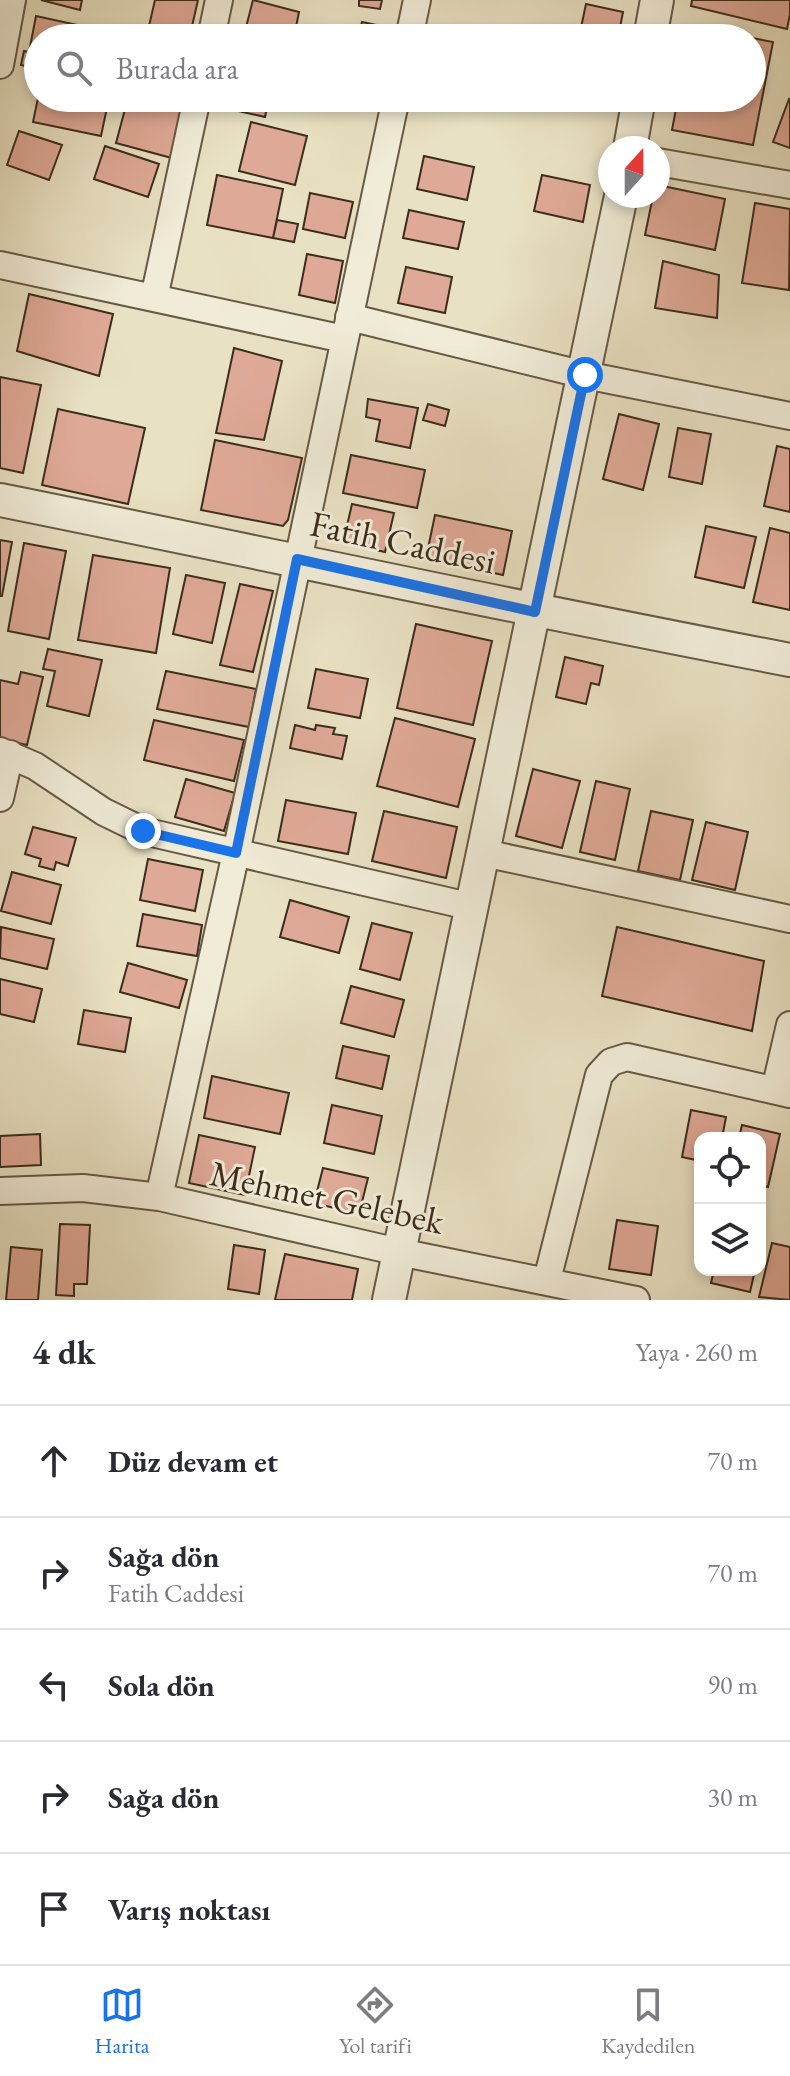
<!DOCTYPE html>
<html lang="tr">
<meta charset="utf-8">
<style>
:root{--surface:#fff;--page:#f2f2f3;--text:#2b2b33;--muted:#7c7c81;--line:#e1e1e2;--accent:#1a73e8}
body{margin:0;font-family:"EB Garamond",serif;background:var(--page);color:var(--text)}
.controls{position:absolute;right:24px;bottom:24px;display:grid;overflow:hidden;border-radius:16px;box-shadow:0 4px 12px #0003}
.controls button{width:72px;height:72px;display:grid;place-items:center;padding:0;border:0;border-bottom:2px solid var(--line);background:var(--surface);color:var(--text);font:40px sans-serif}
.compass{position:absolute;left:598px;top:136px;width:72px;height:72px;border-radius:50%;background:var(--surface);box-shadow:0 4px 12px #0003;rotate:21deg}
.stop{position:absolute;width:24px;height:24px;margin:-18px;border:6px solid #1a73e8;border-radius:50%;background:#fff}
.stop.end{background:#1a73e8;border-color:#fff;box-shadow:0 2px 8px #0008}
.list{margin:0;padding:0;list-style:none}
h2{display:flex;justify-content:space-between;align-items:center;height:104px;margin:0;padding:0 32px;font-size:34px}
h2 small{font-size:26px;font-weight:400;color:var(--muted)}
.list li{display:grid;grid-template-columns:52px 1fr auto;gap:24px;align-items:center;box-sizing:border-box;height:112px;padding:0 32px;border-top:2px solid var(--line)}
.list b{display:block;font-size:30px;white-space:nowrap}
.list p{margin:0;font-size:26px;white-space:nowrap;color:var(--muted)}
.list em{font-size:26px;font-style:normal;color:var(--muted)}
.icon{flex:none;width:44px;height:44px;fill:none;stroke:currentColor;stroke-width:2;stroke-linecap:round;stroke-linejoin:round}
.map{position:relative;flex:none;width:790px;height:1300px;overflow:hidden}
.search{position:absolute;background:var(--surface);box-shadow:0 4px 12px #0003;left:24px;right:24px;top:24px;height:88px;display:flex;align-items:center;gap:20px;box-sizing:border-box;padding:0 28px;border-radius:44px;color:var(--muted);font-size:30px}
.sheet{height:664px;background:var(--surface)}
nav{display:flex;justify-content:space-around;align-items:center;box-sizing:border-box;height:112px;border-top:2px solid var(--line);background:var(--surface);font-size:22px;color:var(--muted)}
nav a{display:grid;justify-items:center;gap:4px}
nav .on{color:var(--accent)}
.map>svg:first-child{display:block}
.building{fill:#dfa997;stroke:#3b2d1b;stroke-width:2}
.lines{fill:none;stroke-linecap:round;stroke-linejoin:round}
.minor-casing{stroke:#665a45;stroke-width:30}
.tertiary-casing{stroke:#665a45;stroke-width:36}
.minor{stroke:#f1ecd8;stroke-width:26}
.tertiary{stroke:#f1ecd8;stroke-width:32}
.route{stroke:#1a73e8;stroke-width:10}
.labels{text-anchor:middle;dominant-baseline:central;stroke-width:6;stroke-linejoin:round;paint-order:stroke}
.street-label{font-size:36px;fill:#3b2d1b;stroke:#f1ecd8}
</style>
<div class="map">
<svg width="790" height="1300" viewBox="0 0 790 1300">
<rect width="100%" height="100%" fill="#e9e1c3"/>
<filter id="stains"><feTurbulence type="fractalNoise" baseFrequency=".0025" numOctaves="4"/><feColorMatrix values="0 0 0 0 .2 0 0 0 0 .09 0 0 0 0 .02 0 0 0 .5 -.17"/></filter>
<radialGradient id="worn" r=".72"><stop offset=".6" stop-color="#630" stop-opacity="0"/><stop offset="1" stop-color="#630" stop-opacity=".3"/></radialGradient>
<path class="building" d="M41 0H82L80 10Z
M155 0H198L190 35 149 26Z
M253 0 299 12 296 27 303 28 300 38H255L244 35Z
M359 0H382L380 9 359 6Z
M692 0H790V14L787 29 691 6Z
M586 4 623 12 618 38 579 37Z
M36 16 82 26 79 38H38V69L21 65 24 51 29 52Z
M362 22 406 31 405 38H358Z
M692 26 751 38H689Z
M752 38 773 42 753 145 672 130 678 98H752Z
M38 98H109L101 136 33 122Z
M128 98 191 113 179 160 116 143Z
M231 98H269L265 117 229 109Z
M551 98H603L601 109Z
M789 99 790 100V148L773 142Z
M251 122 307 136 295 185 239 171Z
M19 131 62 145 49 180 7 165Z
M105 146 159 164 148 197 94 179Z
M424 156 474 167 467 200 417 189Z
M217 175 283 189 273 238 207 225Z
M542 175 590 185 583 222 534 211Z
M658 185 725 199 715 250 645 235 653 196H658Z
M310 193 353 202 345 238 303 229Z
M755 203 790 209 789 290 742 283Z
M409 210 464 222 458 249 403 238Z
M277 220 298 224 294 242 273 238Z
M307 254 343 261 335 303 299 295Z
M663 261 719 275 717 318 655 308Z
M406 267 452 277 445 313 398 303Z
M29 294 113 314 99 376 17 351Z
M234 348 282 361 264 440 216 433Z
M0 377 41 385 23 473 0 468Z
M368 399 418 408 410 448 376 441 380 420 366 417Z
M428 404 449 410 445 426 423 420Z
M58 409 145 428 128 504 42 485Z
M619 414 659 424 643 490 603 479Z
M678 428 711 434 702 484 669 477Z
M215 440 302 458 288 520 283 526 201 510Z
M777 446 790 449V512L764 506Z
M351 455 425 470 417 508 343 493Z
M352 504 394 513 385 552 343 543Z
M435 515 512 531 503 575 426 558Z
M706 526 756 537 744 588 695 577Z
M770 528 790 533V610L753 602Z
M0 540 12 542 2 596H0Z
M24 543 66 551 49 639 8 631Z
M93 555 170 568 156 653 78 640Z
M186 575 225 583 212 643 173 634Z
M240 584 273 591 253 672 220 665Z
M416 624 492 641 473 725 397 708Z
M48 649 102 660 89 716 47 706 55 671 43 669Z
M565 657 603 666 599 685 591 683 586 704 556 697Z
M316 669 368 679 360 718 308 708Z
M166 671 256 689 249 727 157 709Z
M21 672 43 677 27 745 0 739V680L18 684Z
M395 718 475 739 458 807 377 786Z
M154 720 244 740 234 781 144 760Z
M295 725 315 730 316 725 335 728 333 734 347 736 342 759 290 748Z
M533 769 580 781 562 848 516 836Z
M186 779 235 793 224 831 175 817Z
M596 781 630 789 615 860 580 852Z
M286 800 356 813 348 854 278 841Z
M384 811 457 827 446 878 372 861Z
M651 811 693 820 680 880 638 871Z
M706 822 748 832 735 890 692 880Z
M33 827 76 838 68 866 56 862 54 870 39 866 41 859 25 854Z
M148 859 203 870 195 911 140 900Z
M12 872 61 885 51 924 1 911Z
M290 900 349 917 339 953 280 937Z
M143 914 202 925 197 956 137 946Z
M372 923 412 933 400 980 360 969Z
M1 927 54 939 47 969 0 958Z
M617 927 764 961 752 1031 602 996Z
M128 963 187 980 179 1008 120 992Z
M0 979 42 989 34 1022 0 1014Z
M351 986 404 1000 394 1037 341 1023Z
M84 1010 131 1018 125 1052 78 1044Z
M343 1046 389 1056 382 1089 336 1078Z
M212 1076 289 1093 280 1134 204 1118Z
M332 1105 382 1116 374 1154 324 1143Z
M691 1110 726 1117 722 1138H700V1161L682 1157Z
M742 1125 780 1134 768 1187 760 1185V1138H739Z
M40 1134 41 1165 0 1167V1136Z
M199 1135 255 1147 245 1195 189 1183Z
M323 1168 368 1178 359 1214 314 1203Z
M617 1220 658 1226 651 1275 609 1269Z
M60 1224 90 1225 87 1284H74V1296L56 1295Z
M772 1243 790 1247V1300L759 1297Z
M234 1245 265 1250 259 1294 228 1289Z
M11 1247 42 1250 38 1300H6Z
M285 1254 358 1269 352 1300H275Z
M714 1270H755L750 1292 711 1283Z"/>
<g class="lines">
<g class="minor-casing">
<path id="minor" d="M211 38 219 0
M409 38 417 0
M0 65 12 0
M658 162 790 185
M0 265 344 339
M154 298 197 98
M349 317 585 375 790 416
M0 751 35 766 104 812 143 831 473 907
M0 798 10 754
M484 853 790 919
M775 1090 790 1025
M0 1191 83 1188 159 1197 399 1252 636 1300
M159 1197 236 853 396 98
M547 1280 599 1075 611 1062 627 1057 790 1094"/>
</g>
<g class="tertiary-casing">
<path id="tertiary" d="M650 38 657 0
M630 148 639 98
M0 500C263 553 526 610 790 660
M389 1300 621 196"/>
</g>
<use href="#minor" class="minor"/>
<use href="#tertiary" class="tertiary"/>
</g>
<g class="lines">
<path class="route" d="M143 831 236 853 297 559 535 612 585 375"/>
</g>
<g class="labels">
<g class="street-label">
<text transform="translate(403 542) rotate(12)">Fatih Caddesi</text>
<text transform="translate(327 1197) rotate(12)">Mehmet Gelebek</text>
</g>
</g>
<rect width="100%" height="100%" filter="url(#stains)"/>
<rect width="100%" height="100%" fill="url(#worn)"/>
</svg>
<div class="controls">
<button><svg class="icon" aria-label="locate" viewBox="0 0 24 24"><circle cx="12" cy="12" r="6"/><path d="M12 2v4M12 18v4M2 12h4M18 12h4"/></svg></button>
<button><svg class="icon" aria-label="layers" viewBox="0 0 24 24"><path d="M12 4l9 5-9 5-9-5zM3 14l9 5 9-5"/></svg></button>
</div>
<svg class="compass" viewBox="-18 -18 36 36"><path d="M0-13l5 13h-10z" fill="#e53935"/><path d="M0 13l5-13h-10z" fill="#7c7c81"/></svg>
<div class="stop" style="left:585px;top:375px"></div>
<div class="stop end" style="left:143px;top:831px"></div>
<div class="search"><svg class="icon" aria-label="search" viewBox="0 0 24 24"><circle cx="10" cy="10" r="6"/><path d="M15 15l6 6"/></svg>Burada ara</div>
</div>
<section class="sheet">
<h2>4 dk<small>Yaya · 260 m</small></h2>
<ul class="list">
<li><svg class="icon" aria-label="ahead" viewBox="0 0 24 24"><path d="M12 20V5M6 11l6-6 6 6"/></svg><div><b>Düz devam et</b></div><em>70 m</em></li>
<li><svg class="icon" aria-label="right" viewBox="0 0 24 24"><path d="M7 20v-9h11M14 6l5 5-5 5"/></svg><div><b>Sağa dön</b><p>Fatih Caddesi</p></div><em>70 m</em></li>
<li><svg class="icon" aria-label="left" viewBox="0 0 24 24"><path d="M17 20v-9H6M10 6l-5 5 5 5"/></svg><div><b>Sola dön</b></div><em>90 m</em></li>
<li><svg class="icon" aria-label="right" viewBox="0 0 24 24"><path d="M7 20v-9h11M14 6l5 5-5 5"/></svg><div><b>Sağa dön</b></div><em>30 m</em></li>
<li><svg class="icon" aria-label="arrive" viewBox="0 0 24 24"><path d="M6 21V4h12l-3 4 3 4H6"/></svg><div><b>Varış noktası</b></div></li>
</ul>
</section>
<nav>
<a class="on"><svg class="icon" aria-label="map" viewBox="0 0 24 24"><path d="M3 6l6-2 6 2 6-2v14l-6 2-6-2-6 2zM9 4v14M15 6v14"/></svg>Harita</a>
<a><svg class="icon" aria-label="directions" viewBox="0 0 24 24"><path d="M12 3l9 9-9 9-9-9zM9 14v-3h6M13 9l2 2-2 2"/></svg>Yol tarifi</a>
<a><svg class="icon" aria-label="saved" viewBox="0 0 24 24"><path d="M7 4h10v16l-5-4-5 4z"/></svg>Kaydedilen</a>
</nav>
